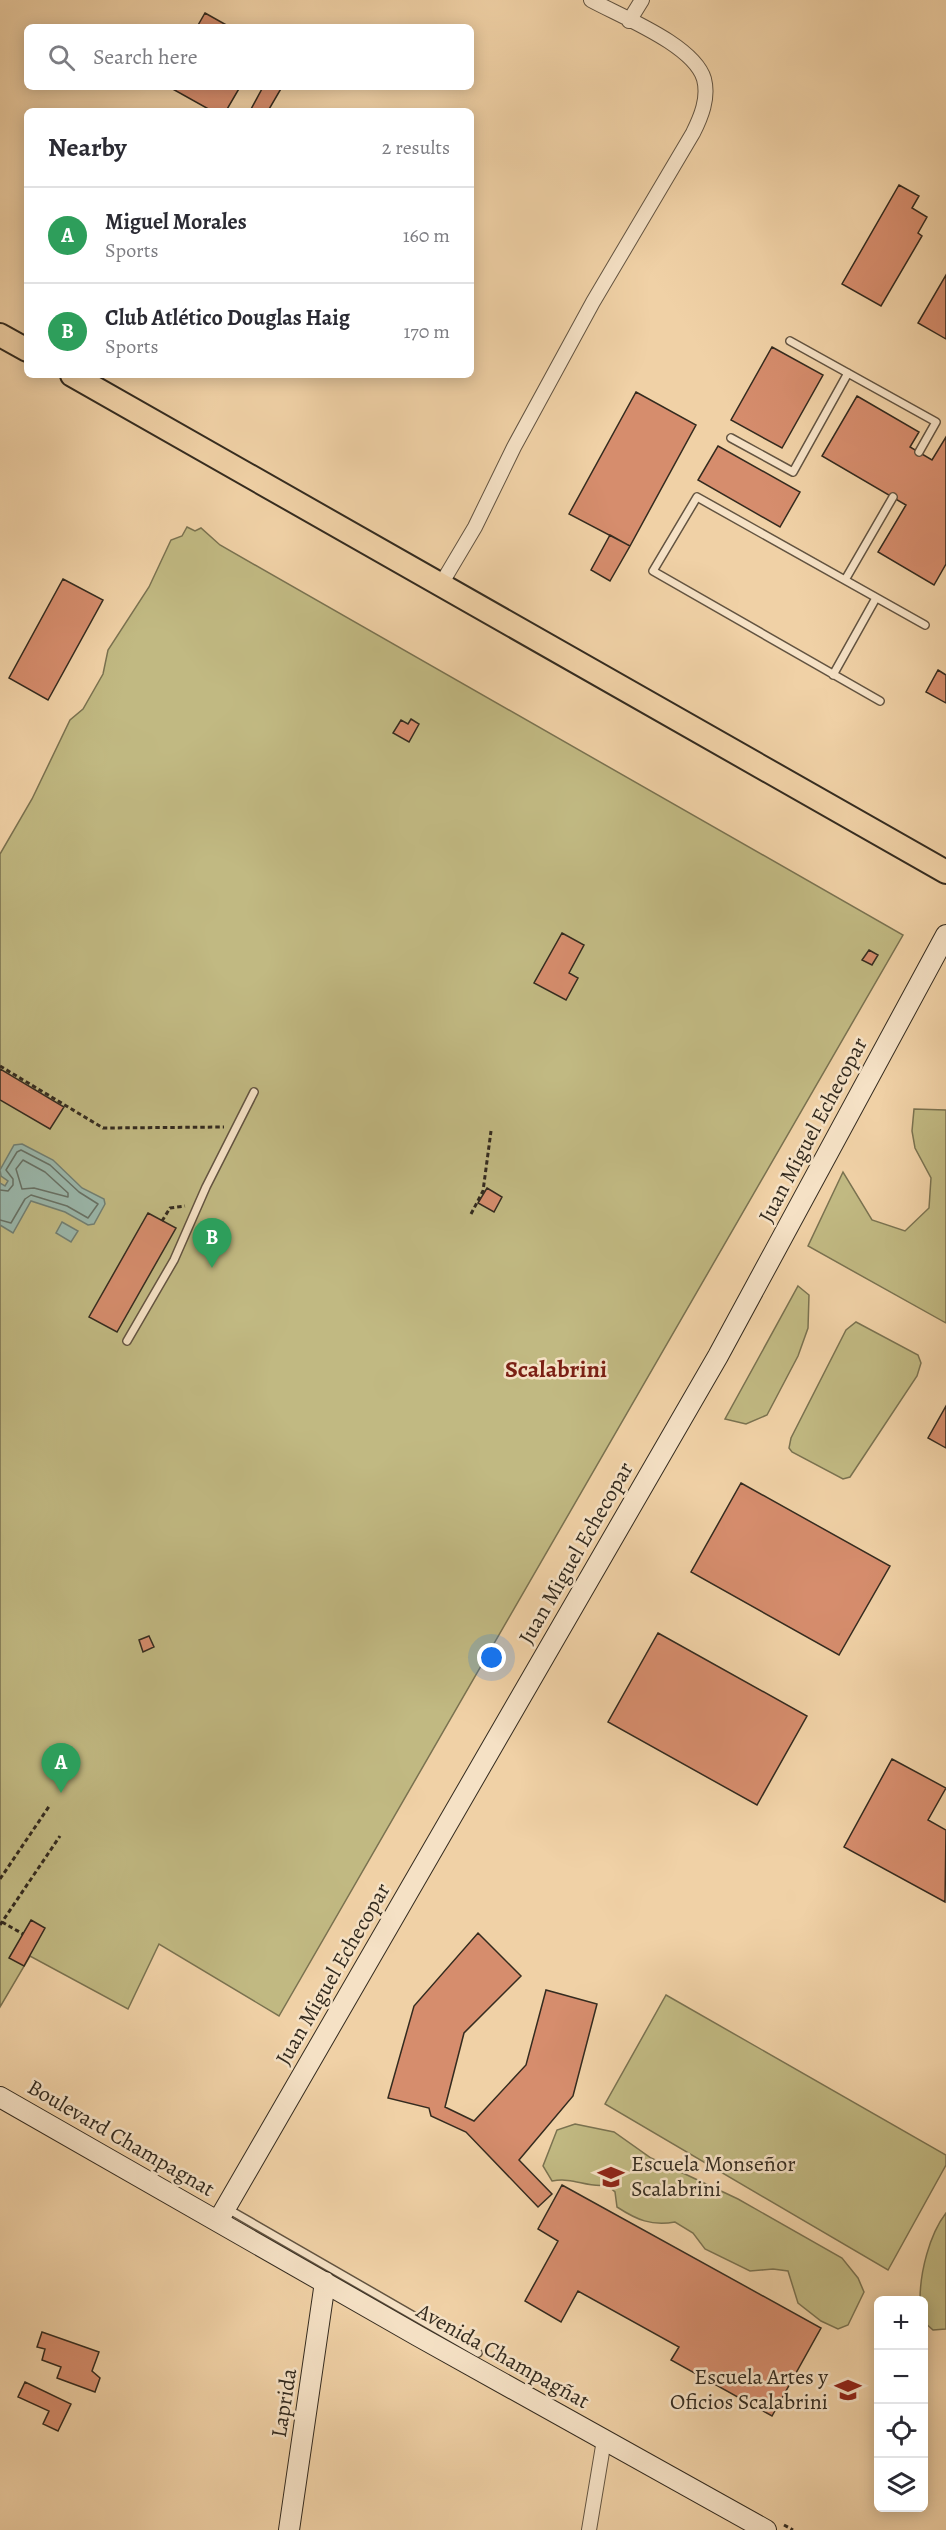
<!DOCTYPE html>
<meta charset="utf-8">
<style>
:root{--surface:#fff;--page:#f7f7f7;--text:#2b2b33;--muted:#7c7c81;--line:#e1e1e2;--accent:#b45309}
body{margin:0;font-family:Alegreya,serif;background:var(--page);color:var(--text)}
.controls{position:absolute;right:18px;bottom:18px;display:grid;overflow:hidden;border-radius:9px;box-shadow:0 3px 15px #0003}
.controls button{width:54px;height:54px;display:grid;place-items:center;padding:0;border:0;border-bottom:2px solid var(--line);background:var(--surface);color:var(--text);font:30px sans-serif}
.you{position:absolute;left:492px;top:1658px;width:21px;height:21px;margin:-15px;border:4px solid #fff;border-radius:50%;background:#1a73e8;box-shadow:0 0 0 9px #1a73e833}
.badge{display:grid;place-items:center;width:39px;height:39px;border-radius:50%;background:var(--accent);color:#fff;font-size:20px;font-weight:700}
.pin{position:absolute;translate:-50% -50px;filter:drop-shadow(0 2px 3px #0008)}
.pin::after{content:'';position:absolute;top:32px;width:21px;height:18px;background:inherit;clip-path:polygon(0 0,100% 0,50% 100%)}
.list{margin:0;padding:0;list-style:none}
h2{display:flex;justify-content:space-between;align-items:center;height:78px;margin:0;padding:0 24px;font-size:26px}
h2 small{font-size:20px;font-weight:400;color:var(--muted)}
.list li{display:grid;grid-template-columns:39px 1fr auto;gap:18px;align-items:center;box-sizing:border-box;height:96px;padding:0 24px;border-top:2px solid var(--line)}
.list b{display:block;font-size:22px;white-space:nowrap}
.list p{margin:0;font-size:20px;white-space:nowrap;color:var(--muted)}
.list em{font-size:20px;font-style:normal;color:var(--muted)}
.icon{flex:none;width:33px;height:33px;fill:none;stroke:currentColor;stroke-width:2;stroke-linecap:round;stroke-linejoin:round}
.map{position:relative;flex:none;width:946px;height:2530px;overflow:hidden}
.search{position:absolute;background:var(--surface);box-shadow:0 3px 15px #0003;left:24px;top:24px;width:450px;height:66px;display:flex;align-items:center;gap:15px;box-sizing:border-box;padding:0 21px;border-radius:9px;color:var(--muted);font-size:22px}
.panel{position:absolute;background:var(--surface);box-shadow:0 3px 15px #0003;left:24px;top:108px;width:450px;height:270px;border-radius:9px}
.map>svg:first-child{display:block}
.green{fill:#c1b982;stroke:#7a7250;stroke-width:1.5}
.water{fill:#9ab7ab;stroke:#717f73;stroke-width:1.5}
.lines{fill:none;stroke-linecap:round;stroke-linejoin:round}
.shore{stroke:#677165;stroke-width:1.5}
.building{fill:#d68d6d;stroke:#342b1f;stroke-width:1.5}
.lane-casing{stroke:#635441;stroke-width:10}
.street-casing{stroke:#635441;stroke-width:16}
.secondary-casing{stroke:#342b1f;stroke-width:22}
.primary-casing{stroke:#342b1f;stroke-width:26}
.path{stroke:#342b1f;stroke-width:3;stroke-dasharray:4.5 3;stroke-linecap:butt}
.lane{stroke:#f5e1c5;stroke-width:7}
.street{stroke:#f5e1c5;stroke-width:14}
.secondary{stroke:#f5e1c5;stroke-width:20}
.primary{stroke:#f0d1a6;stroke-width:22}
.labels{text-anchor:middle;dominant-baseline:central;stroke-width:5;stroke-linejoin:round;paint-order:stroke}
.street-label{font-size:22px;fill:#342b1f;stroke:#f5e1c5}
.poi-label{font-size:22px;fill:#342b1f;stroke:#f5e1c5;text-anchor:start}
.neighbourhood-label{font-size:24px;font-weight:bold;fill:#7a1f14;stroke:#f5e1c5}
</style>
<div class="map">
<svg width="946" height="2530" viewBox="0 0 946 2530">
<rect width="100%" height="100%" fill="#f0d1a6"/>
<filter id="stains"><feTurbulence type="fractalNoise" baseFrequency=".00333" numOctaves="4"/><feColorMatrix values="0 0 0 0 .2 0 0 0 0 .09 0 0 0 0 .02 0 0 0 .5 -.17"/></filter>
<radialGradient id="worn" r=".72"><stop offset=".6" stop-color="#630" stop-opacity="0"/><stop offset="1" stop-color="#630" stop-opacity=".3"/></radialGradient>
<path class="green" d="M187 527 195 531 201 528 220 545 903 935 279 2016 159 1944 128 2009 30 1956 0 2007V854L32 799 70 720 83 709 103 674 108 650 149 587 171 540 182 536Z
M914 1109 946 1110V1323L808 1246 843 1172 872 1220 905 1231 929 1208 931 1178 915 1148 912 1131Z
M798 1286 809 1295 808 1328 798 1356 767 1415 746 1424 725 1419Z
M856 1322 918 1355 921 1363 917 1376 850 1477 843 1479 792 1452 789 1448 791 1438 846 1330Z
M666 1995 946 2155V2165L888 2270 605 2104Z
M575 2124 614 2132 651 2158 738 2199 842 2258 858 2278 864 2292 848 2325 838 2329 821 2321 798 2303 788 2271 773 2269 750 2271 705 2249 693 2233 675 2222C651 2226 637 2220 617 2207L615 2192 607 2185C585 2188 575 2177 552 2181L543 2166 557 2130Z
M946 2213V2329L933 2330 924 2322V2300H920C920 2273 929 2235 946 2213Z"/>
<path class="water" d="M22 1144 53 1160 82 1188 104 1199 105 1204 94 1224 88 1225 65 1212 31 1201 13 1233 0 1225V1183L5 1186 8 1181 1 1176 0 1170 14 1145Z
M62 1222 78 1231 71 1242 56 1233Z"/>
<g class="lines">
<path class="shore" d="M23 1160 45 1172 68 1193V1197L34 1188 22 1189 16 1169Z
M0 1190 8 1191 13 1185V1179L6 1170 17 1152 21 1150 50 1165 79 1192 98 1204 88 1218 67 1206 31 1195 25 1199 11 1223 0 1220"/>
</g>
<path class="building" d="M205 13 230 27H197Z
M169 87H240L226 111H212Z
M263 87H282L268 111H250Z
M899 185 919 196 912 208 927 217 918 233 922 236 881 306 842 284Z
M946 275V339L918 323Z
M772 347 823 375 782 448 731 420Z
M636 392 696 425 630 546 569 514Z
M857 396 919 432 910 447 932 460 946 437V564L934 585 878 552 906 505 822 456Z
M718 446 800 492 780 527 698 480Z
M610 535 630 546 610 581 591 570Z
M63 579 103 600 48 700 9 678Z
M938 670 946 675V703L926 692Z
M411 719 419 724 409 742 393 733 401 720 408 724Z
M562 933 584 945 569 973 578 978 566 1000 534 983Z
M869 950 878 955 872 965 862 960Z
M0 1069 64 1107 50 1129 0 1100Z
M487 1188 502 1197 494 1212 478 1203Z
M148 1213 176 1228 117 1332 89 1317Z
M946 1406V1448L928 1438Z
M741 1483 890 1566 839 1655 691 1572Z
M658 1633 807 1716 757 1805 608 1722Z
M149 1636 154 1647 143 1652 139 1640Z
M892 1759 946 1788 928 1820 946 1830 945 1902 844 1847Z
M31 1920 45 1928 24 1966 9 1958Z
M478 1933 521 1976 464 2033 445 2107 474 2121 526 2065 546 1990 597 2004 573 2096 519 2160 552 2194 538 2207 466 2132 431 2116 429 2108 388 2098 414 2006Z
M562 2185 821 2328 772 2416 671 2360 679 2347 578 2291 561 2322 525 2301 558 2241 538 2229Z
M42 2332 99 2352 92 2371 100 2378 95 2392 57 2378 61 2367 42 2360 45 2349 37 2347Z
M25 2382 71 2404 58 2431 43 2424 49 2411 18 2397Z"/>
<g class="lines">
<g class="lane-casing">
<path id="lane" d="M790 341 936 422 919 452
M731 438 793 472 848 373
M845 580 893 497
M833 675 876 598
M880 701 653 571 697 497 925 625
M127 1341 174 1260 206 1187 254 1092
M228 2209 478 2353"/>
</g>
<g class="street-casing">
<path id="street" d="M629 21 642 0
M440 586 475 527 514 447 593 302 693 133C701 117 709 98 704 79 694 45 622 17 591 0
M589 2530 604 2440"/>
</g>
<g class="secondary-casing">
<path id="secondary" d="M0 2097 418 2336 766 2530
M218 2221 718 1356 946 935
M289 2530 325 2282"/>
</g>
<g class="primary-casing">
<path id="primary" d="M0 335 27 350
M72 375 946 872"/>
</g>
<path class="path" d="M0 1066 103 1128 224 1127
M471 1214 483 1191 491 1131
M162 1221 170 1208 185 1206
M0 1879 50 1805
M2 1922 23 1934
M0 1925 60 1836
M784 2525 793 2530"/>
<use href="#lane" class="lane"/>
<use href="#street" class="street"/>
<use href="#secondary" class="secondary"/>
<use href="#primary" class="primary"/>
</g>
<defs>
<g id="school-bare" transform="scale(2.07)"><path d="M0-5L7-2L0 1L-7-2ZM-4 1L0 2.5L4 1V4Q0 6-4 4Z" fill="#8f2418" stroke="#f5e1c5" stroke-width="2.5" paint-order="stroke"/></g>
</defs>
<g fill-rule="evenodd">
<use href="#school-bare" x="611" y="2177"/>
<use href="#school-bare" x="848" y="2390"/>
</g>
<g class="labels">
<g class="street-label">
<text transform="translate(813 1130) rotate(-62)">Juan Miguel Echecopar</text>
<text transform="translate(576 1553) rotate(-60)">Juan Miguel Echecopar</text>
<text transform="translate(333 1974) rotate(-60)">Juan Miguel Echecopar</text>
<text transform="translate(121 2138) rotate(30)">Boulevard Champagnat</text>
<text transform="translate(503 2356) rotate(29)">Avenida Champagñat</text>
<text transform="translate(284 2403) rotate(-81)">Laprida</text>
</g>
<g class="poi-label">
<text x="631" y="2164">Escuela Monseñor<tspan x="631" dy="25">Scalabrini</tspan></text>
<text x="828" y="2377" text-anchor="end">Escuela Artes y<tspan x="828" dy="25">Oficios Scalabrini</tspan></text>
</g>
<g class="neighbourhood-label">
<text x="556" y="1369">Scalabrini</text>
</g>
</g>
<rect width="100%" height="100%" filter="url(#stains)"/>
<rect width="100%" height="100%" fill="url(#worn)"/>
</svg>
<div class="controls">
<button>+</button>
<button>−</button>
<button><svg class="icon" aria-label="locate" viewBox="0 0 24 24"><circle cx="12" cy="12" r="6"/><path d="M12 2v4M12 18v4M2 12h4M18 12h4"/></svg></button>
<button><svg class="icon" aria-label="layers" viewBox="0 0 24 24"><path d="M12 4l9 5-9 5-9-5zM3 14l9 5 9-5"/></svg></button>
</div>
<div class="you"></div>
<div class="pin badge" style="left:61px;top:1793px;background:#2e9e5b">A</div>
<div class="pin badge" style="left:212px;top:1268px;background:#2e9e5b">B</div>
<div class="search"><svg class="icon" aria-label="search" viewBox="0 0 24 24"><circle cx="10" cy="10" r="6"/><path d="M15 15l6 6"/></svg>Search here</div>
<section class="panel">
<h2>Nearby<small>2 results</small></h2>
<ul class="list">
<li><span class="badge" style="background:#2e9e5b">A</span><div><b>Miguel Morales</b><p>Sports</p></div><em>160 m</em></li>
<li><span class="badge" style="background:#2e9e5b">B</span><div><b>Club Atlético Douglas Haig</b><p>Sports</p></div><em>170 m</em></li>
</ul>
</section>
</div>
